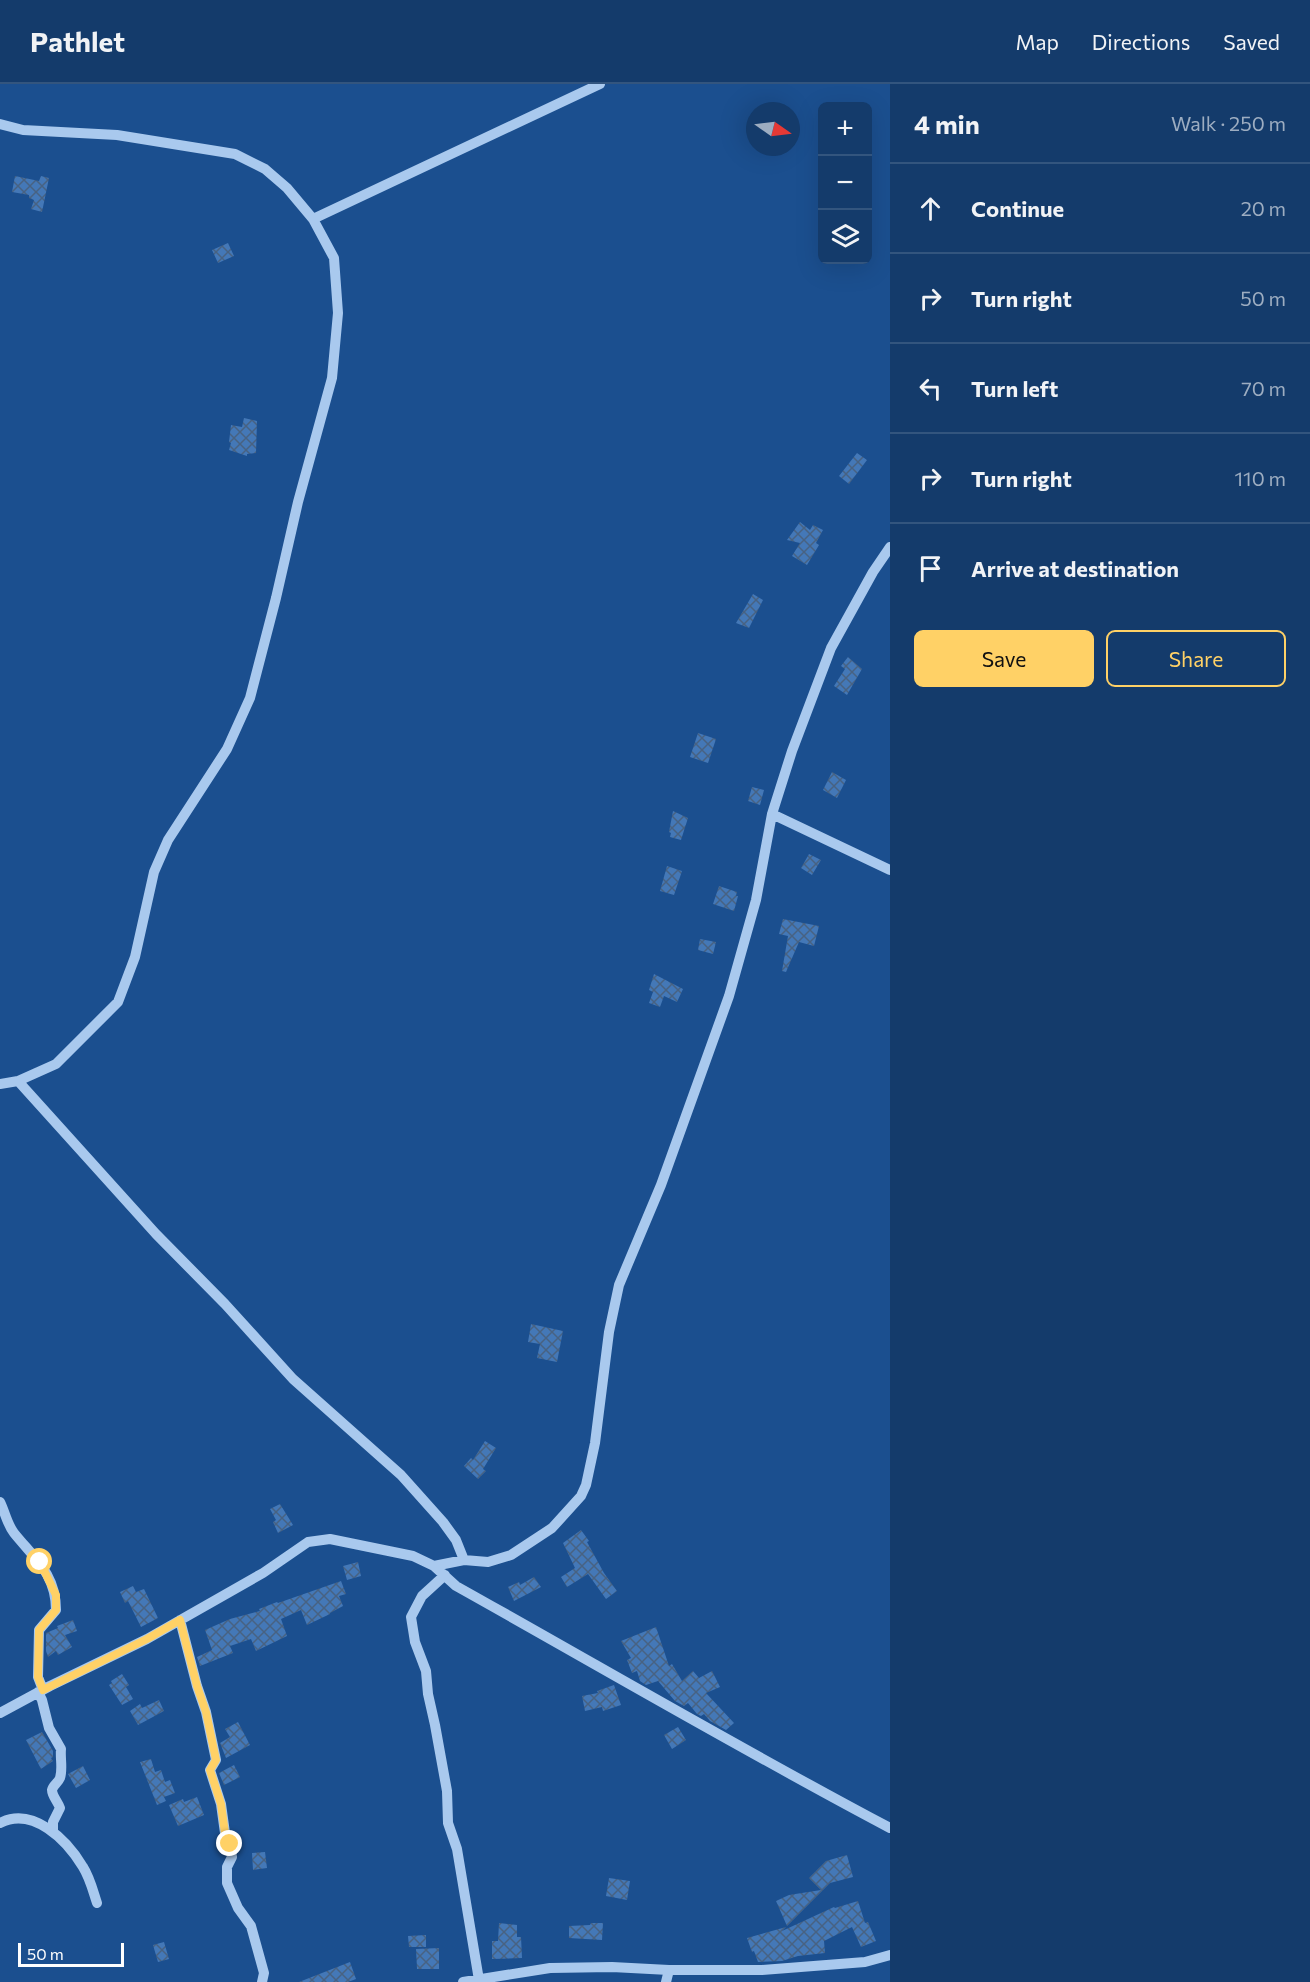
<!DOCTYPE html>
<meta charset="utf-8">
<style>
:root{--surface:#143b6b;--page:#1d4271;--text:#f1f3f6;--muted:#9dadc1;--line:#33557e;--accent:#ffd166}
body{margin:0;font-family:Commissioner,sans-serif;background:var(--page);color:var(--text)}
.controls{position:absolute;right:18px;top:18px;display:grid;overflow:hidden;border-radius:9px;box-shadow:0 6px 24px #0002}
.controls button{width:54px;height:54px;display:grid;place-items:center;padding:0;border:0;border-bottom:2px solid var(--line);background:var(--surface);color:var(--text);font:30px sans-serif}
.compass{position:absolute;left:746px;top:18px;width:54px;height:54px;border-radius:50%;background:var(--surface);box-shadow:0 6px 24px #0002;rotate:104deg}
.scale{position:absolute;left:18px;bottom:15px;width:106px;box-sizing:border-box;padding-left:6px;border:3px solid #fff;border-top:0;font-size:16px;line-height:21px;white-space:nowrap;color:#fff;-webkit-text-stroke:4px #1b4f8f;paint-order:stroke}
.stop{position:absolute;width:18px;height:18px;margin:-14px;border:4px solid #ffd166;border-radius:50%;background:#fff}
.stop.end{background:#ffd166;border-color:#fff;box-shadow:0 2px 6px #0008}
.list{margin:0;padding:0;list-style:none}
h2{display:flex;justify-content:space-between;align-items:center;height:78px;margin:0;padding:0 24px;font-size:26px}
h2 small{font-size:20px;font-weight:400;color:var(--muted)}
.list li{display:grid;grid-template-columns:39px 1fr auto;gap:18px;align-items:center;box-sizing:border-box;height:90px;padding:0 24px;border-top:2px solid var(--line)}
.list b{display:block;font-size:22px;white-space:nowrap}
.list em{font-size:20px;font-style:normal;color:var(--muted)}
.actions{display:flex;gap:12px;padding:18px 24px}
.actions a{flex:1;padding:14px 0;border:2px solid var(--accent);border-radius:9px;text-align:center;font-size:21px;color:var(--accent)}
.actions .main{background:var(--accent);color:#111}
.icon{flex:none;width:33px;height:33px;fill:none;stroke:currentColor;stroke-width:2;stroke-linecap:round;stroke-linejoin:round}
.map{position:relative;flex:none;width:890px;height:1898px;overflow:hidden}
header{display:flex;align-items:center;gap:36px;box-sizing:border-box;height:84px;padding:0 30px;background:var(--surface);border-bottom:2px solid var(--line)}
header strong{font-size:28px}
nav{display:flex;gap:33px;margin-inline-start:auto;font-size:21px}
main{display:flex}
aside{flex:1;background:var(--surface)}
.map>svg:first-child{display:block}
.building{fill:url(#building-cross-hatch)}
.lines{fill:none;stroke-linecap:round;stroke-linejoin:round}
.minor{stroke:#a9c9ee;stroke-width:10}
.route{stroke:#ffd166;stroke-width:8}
</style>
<header>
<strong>Pathlet</strong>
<nav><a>Map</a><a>Directions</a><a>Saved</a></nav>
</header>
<main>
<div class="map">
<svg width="890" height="1898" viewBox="0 0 890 1898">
<defs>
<pattern id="building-cross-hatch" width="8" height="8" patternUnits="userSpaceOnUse" patternTransform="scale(1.5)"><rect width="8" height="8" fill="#4478b7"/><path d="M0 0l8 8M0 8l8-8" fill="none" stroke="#486282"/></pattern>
</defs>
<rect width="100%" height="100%" fill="#1b4f8f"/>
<path class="building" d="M15 92 39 97 41 92 49 94 42 128 31 125 34 116 29 114V111L12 108Z
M228 159 234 172 218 179 212 166Z
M244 334 257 337 256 369 247 370V372L229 366 231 359 229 358 231 341 242 343Z
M857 369 867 376 849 400 839 392Z
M800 438 810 446 813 441 823 446 816 459 819 461 807 481 792 472 800 459 787 456Z
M753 510 763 516 749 544 736 539Z
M848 573 862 585 847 611 834 602 845 585 841 582Z
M698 649 716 655 708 679 690 673Z
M832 688 846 696 837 714 823 706Z
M752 703 764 706 760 721 748 717Z
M673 727 688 734 681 756 670 753 671 749 669 748Z
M809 770 821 776 812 791 801 784Z
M667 782 682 787 674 811 660 807Z
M719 802 737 808 736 812H738L734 827 713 820Z
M783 835 819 842 814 862 799 858 786 888 782 887 788 852 779 850Z
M700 855 716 858 713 870 698 866Z
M654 890 683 905 677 918 664 912 660 923 649 919 653 908 649 906Z
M531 1240 563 1247 557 1278 537 1274 540 1260 528 1258Z
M485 1357 496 1364 483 1385 486 1387 478 1395 464 1382 471 1374 473 1376Z
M280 1420 293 1441 278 1449 273 1438 276 1436 270 1425Z
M581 1446 589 1457 587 1458 604 1489 617 1507 606 1515 588 1490 567 1503 561 1493 575 1484 563 1459Z
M358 1478 361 1492 347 1496 343 1482Z
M534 1493 541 1503 514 1517 508 1503 519 1498 520 1501Z
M341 1497 346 1510 339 1512 343 1522 330 1529V1530L307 1541 301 1526 281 1535 287 1552 256 1567 251 1555 230 1562 233 1569 200 1582 197 1573 212 1566 205 1546 230 1535 260 1527 259 1525 277 1518 278 1519Z
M133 1502 136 1508 144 1505 158 1534 141 1543 128 1517 125 1519 120 1508Z
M73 1536 77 1547 65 1551 72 1563 58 1571 56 1567 48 1573 46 1567V1549L58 1544 57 1542Z
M656 1543 669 1582 672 1580 682 1597 693 1587 699 1594 712 1587 720 1603 706 1609 734 1639 726 1646 710 1637 704 1630 701 1632 697 1630 688 1619 684 1622 675 1617 658 1597 646 1601 640 1597 637 1587 632 1589 627 1576 631 1574 621 1557Z
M122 1590 129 1601 126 1603 133 1615 122 1621 109 1601 112 1599 111 1597Z
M614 1601 621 1621 603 1627 602 1623 585 1627 582 1612 598 1609 597 1607Z
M159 1616 164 1627 138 1641 130 1627 140 1620 142 1624Z
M238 1638 250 1661 226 1674 220 1659 230 1653 225 1645Z
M678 1643 686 1656 672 1665 664 1651Z
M42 1648 53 1667V1673L51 1674 53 1677 41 1685 26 1656Z
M151 1675 155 1688 161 1686 165 1698 170 1696 175 1709 164 1713 166 1717 157 1721 140 1678Z
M234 1681 240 1693 224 1701 219 1689Z
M83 1682 90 1696 76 1704 68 1690Z
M197 1713 204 1731 178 1742 169 1721 183 1715 184 1718Z
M265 1768 267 1784 253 1786 252 1769Z
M847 1771 853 1793 830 1799 787 1842 776 1817 789 1811 821 1806 809 1794 826 1777Z
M609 1794 630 1797 627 1816 606 1812Z
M858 1817 865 1839 868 1838 876 1857 861 1863 852 1843 824 1857 825 1869 798 1872 782 1877 758 1878 754 1867 752 1868 747 1854 786 1843 782 1847 834 1823 835 1824Z
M499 1839 517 1841V1853H521L522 1874 492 1875V1857H498Z
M591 1839H603L602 1856 569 1854V1842L590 1841Z
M426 1851V1863H409L408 1852Z
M164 1858 169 1875 158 1878 153 1861Z
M439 1864V1885H417L416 1865Z
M350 1878 356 1895 348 1898H299Z"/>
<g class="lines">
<path class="minor" d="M0 40 23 46 117 51 235 70 265 85 287 104 313 135 334 174 338 229 332 294 298 418 276 514 250 614 227 665 168 756 154 788 135 873 118 918 56 980 18 997 0 1000
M313 135 600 0
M772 730 890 786
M18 997 156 1150 225 1220 293 1295 401 1391 443 1438 456 1456 464 1476
M0 1418C5 1428 7 1440 14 1449 34 1474 56 1490 56 1526L39 1546 38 1593 43 1606
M434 1482 464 1476 488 1478 511 1471 552 1444 581 1412 586 1401 595 1359 609 1248 619 1201 661 1101 729 912 756 816 772 730 792 667 831 564 873 488 890 463
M445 1491 422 1512 411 1533 415 1558 426 1587 428 1610 435 1641 447 1707 448 1739 457 1765 479 1896
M180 1536 197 1602 206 1628 216 1676 210 1686 221 1720 225 1749 230 1760 232 1773 227 1783V1799L238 1824 251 1842 264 1889 262 1898
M38 1608 42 1616 49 1644 61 1665C60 1674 63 1685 60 1694 58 1699 53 1701 52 1706 52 1712 58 1718 60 1724L53 1738V1748
M0 1629 50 1602 147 1555 263 1489 308 1458 330 1455 413 1472 434 1482 456 1502C601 1583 744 1667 890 1744
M0 1739C33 1722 67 1756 83 1783 90 1794 93 1807 97 1819
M463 1898 550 1884 612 1883 669 1886H762L865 1878 890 1871
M666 1898 669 1886"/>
</g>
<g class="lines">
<path class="route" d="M40 1478 56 1511V1526L39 1546 38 1593 43 1606 147 1555 180 1536 197 1602 206 1628 216 1676 210 1686 221 1720 225 1749 230 1760"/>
</g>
</svg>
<div class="controls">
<button>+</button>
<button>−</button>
<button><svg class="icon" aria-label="layers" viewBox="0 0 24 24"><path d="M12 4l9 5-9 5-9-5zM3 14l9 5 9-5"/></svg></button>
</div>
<svg class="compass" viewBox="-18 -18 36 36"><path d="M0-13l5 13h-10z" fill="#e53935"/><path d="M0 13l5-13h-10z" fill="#9dadc1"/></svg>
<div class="scale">50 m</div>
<div class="stop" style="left:40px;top:1478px"></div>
<div class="stop end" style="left:230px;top:1760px"></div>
</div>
<aside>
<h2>4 min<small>Walk · 250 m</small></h2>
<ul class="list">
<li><svg class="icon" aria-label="ahead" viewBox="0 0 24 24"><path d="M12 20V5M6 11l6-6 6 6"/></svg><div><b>Continue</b></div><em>20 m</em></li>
<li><svg class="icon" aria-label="right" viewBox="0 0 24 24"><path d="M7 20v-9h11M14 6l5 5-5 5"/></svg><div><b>Turn right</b></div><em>50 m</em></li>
<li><svg class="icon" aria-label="left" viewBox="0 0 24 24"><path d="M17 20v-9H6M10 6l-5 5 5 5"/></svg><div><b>Turn left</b></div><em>70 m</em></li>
<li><svg class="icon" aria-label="right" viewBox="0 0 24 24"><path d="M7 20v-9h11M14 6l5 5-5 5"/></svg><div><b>Turn right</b></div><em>110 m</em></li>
<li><svg class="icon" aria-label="arrive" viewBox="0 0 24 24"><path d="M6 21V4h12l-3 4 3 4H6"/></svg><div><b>Arrive at destination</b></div></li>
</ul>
<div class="actions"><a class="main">Save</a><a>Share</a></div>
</aside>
</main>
